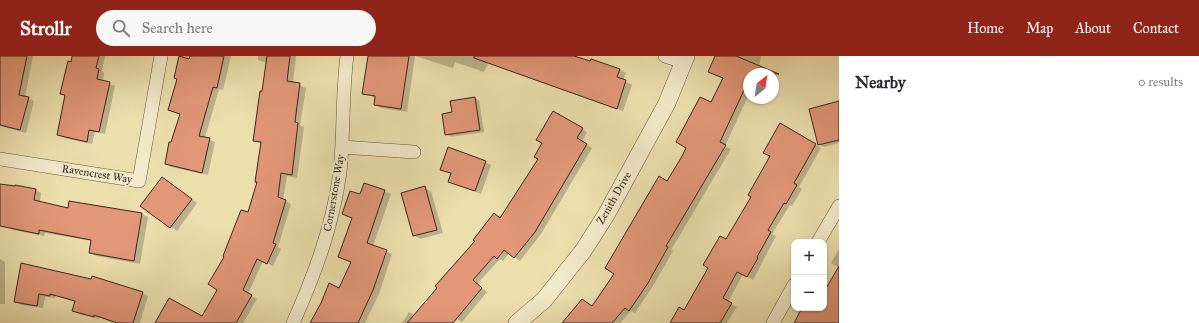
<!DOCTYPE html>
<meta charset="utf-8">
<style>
:root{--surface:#fff;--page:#f7f7f7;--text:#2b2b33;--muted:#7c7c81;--line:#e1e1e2;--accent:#8f2418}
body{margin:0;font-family:"IM FELL Great Primer",serif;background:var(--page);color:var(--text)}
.controls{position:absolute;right:12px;bottom:12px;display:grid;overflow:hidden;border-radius:8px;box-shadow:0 1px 3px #0004}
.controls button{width:36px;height:36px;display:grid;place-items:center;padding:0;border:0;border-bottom:1px solid var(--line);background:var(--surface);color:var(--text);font:20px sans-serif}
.compass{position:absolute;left:743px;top:12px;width:36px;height:36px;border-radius:50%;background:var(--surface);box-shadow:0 1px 3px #0004;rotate:30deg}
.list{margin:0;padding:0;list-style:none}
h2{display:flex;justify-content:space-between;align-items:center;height:52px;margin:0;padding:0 16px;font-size:17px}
h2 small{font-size:13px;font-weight:400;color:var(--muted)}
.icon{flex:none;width:22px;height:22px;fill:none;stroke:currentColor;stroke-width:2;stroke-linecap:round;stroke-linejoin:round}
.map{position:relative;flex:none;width:839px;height:267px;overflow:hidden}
header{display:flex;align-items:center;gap:24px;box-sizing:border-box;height:56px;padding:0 20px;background:var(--accent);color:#fff}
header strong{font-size:19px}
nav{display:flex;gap:22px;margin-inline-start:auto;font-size:14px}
.search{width:280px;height:36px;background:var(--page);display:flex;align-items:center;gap:10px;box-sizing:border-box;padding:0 14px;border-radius:22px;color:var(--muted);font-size:15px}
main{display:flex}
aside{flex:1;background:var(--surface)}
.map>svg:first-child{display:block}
.shadow{fill:#0003}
.building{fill:#e29779;stroke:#372721}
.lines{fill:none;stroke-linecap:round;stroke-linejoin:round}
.minor-casing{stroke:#645544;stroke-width:14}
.tertiary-casing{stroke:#645544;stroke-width:18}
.minor{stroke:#f3eaca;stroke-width:13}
.tertiary{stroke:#f3eaca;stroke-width:17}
.labels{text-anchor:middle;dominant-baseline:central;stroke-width:4;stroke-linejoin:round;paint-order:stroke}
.street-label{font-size:11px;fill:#372721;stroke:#f3eaca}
</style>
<header>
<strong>Strollr</strong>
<div class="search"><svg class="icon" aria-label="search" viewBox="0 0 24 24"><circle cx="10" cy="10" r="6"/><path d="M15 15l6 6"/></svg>Search here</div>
<nav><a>Home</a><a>Map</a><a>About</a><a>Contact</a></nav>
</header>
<main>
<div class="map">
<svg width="839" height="267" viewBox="0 0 839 267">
<rect width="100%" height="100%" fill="#ecdfae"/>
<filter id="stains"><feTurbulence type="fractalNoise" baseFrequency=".005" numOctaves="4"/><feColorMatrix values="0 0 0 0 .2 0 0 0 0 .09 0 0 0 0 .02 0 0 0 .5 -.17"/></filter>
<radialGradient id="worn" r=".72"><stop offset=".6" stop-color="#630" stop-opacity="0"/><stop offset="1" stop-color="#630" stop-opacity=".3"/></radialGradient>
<path class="shadow" d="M0 0H33L25 41 34 45 26 77 0 70Z
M73 0H105L102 15 104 17 103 25 115 30 105 78 95 76 92 88 64 82 58 78 66 40 61 37Z
M180 0H231L223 34 219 33 205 82 215 86 208 119 171 111 166 108 180 59 169 54 178 23 175 22Z
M258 0H296L293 27 306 32 300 69 304 71 297 122 287 120 283 144 291 148 278 191 281 193 273 210 263 205 248 238 257 243 243 267H156L203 262 219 233 249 158 258 126 262 88 254 84 267 7 258 4Z
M368 0H571L591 7 592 4 620 14 626 17 623 24 632 29 623 55 488 7 484 16 455 6 453 12 415 0 407 56 381 52 375 48 376 42 363 37Z
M716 0H761L759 11 761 18H749V38L725 90 731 93 671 194 673 195 653 230 635 257 631 255 620 267H562L583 244 593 251 615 218 712 48 724 23 710 16Z
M474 42 479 44 484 76 451 81 446 78 453 57Z
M839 46V87L824 91 819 88Z
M553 56 587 76 582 86 592 92 541 178 520 205 509 197 503 205 500 203 477 228 487 236 462 266 449 257 443 267H402L409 256 415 259 476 185 494 158 501 163 539 103Z
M780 68 821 92 799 131 802 133 792 150 790 149 772 178 776 180 753 224 743 218 728 246 737 251 727 267H671L684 255 752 140 771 100Z
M485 106 491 109 481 138 449 125 452 118 441 113Z
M168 126 197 147 177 175 142 150Z
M365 128 391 138 373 190 392 198 379 238 365 267H311L340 233 352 206 353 163 343 158 360 140Z
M0 129 36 134 41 137 40 146 68 153 142 158 148 161 140 208 96 200 90 197 92 185 45 177 44 180 13 174 0 167Z
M424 132 431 135 443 177 420 183 414 179Z
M839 193V267H795L804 252H824V238L839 212 831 207Z
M0 203 5 206V248H0Z
M22 208 142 237 148 240 140 267H116L100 262 99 263 79 258 74 255 76 246 56 240 55 242 45 241 43 252 21 249 16 245Z"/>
<path class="building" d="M0 0H27L19 39 29 41 20 74 0 69Z
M72 0H99L96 12 99 13 97 23 110 26 99 76 89 74 87 86 57 79 65 39 60 38 68 5 71 6Z
M179 0 189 3 190 0H224L217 32 213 31 199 80 210 82 202 117 165 108 169 86H171L180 58 168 54 177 23 174 22Z
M267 0H290L287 25 300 27 295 66 298 67 292 119 281 117 278 141 286 144 273 187 276 188 267 208 257 203 243 234 252 239 236 267H155L169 242 202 260 217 234 208 228 224 201 223 200 241 154 248 156 257 126H255L261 86 253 85 260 35H262Z
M368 0H409L401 53 374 49 375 40 362 38Z
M474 0H574L590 5 591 3 620 13 617 21 626 24 617 53 474 2Z
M715 0H736L779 18H749V33L745 32 720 86 726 89 666 190 668 191 648 227 629 255 625 252 612 267H562L582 243 592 250 614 218 605 212 659 120 667 125 681 102 686 92 676 86 700 41 711 46 723 22 708 16Z
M475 41 480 74 445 79 442 58 452 56 450 45Z
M839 45V84L818 89 809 53Z
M553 55 583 72 577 82 587 88 535 176 514 202 504 194 497 203 494 200 473 224 482 232 453 267H407L437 232 435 230 475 185 473 184 494 157 500 162 538 103 534 101 542 87 536 84Z
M780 67 816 88 794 127 797 129 786 148 784 147 768 174 771 176 757 201 758 202 747 221 737 216 723 242 732 247 720 267H670L679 251 684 254 708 212 703 209 720 180 726 183 751 141 748 139 770 100 763 97Z
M448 91 486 105 475 135 448 126 451 117 440 114Z
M162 121 192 143 170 172 140 150Z
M364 127 385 134 367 187 387 194 373 234 358 267H310L321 247 329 227 339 232 351 206 338 201 352 162 342 158 350 135 360 138Z
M0 128 15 130V129L36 133 34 144 68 152 69 145 142 157 134 205 89 197 91 184 39 174V178L0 170Z
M425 130 437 174 413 180 401 137Z
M21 207 91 223 92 220 143 236 133 267H117L94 259V261L72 255 75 245 50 238V240L39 238 37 250 14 246Z
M839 210V267H794L802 252H824V236Z"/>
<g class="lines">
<g class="minor-casing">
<path id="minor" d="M665 0 684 6
M342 91 414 96
M0 103 139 125 161 0
M818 186 839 150
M293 267C315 218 333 169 340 116 344 77 342 38 347 0
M773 267 794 229"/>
</g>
<g class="tertiary-casing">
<path id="tertiary" d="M517 267 544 244 583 195 606 159 667 47 686 0"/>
</g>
<use href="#minor" class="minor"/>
<use href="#tertiary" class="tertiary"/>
</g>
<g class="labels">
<g class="street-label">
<text transform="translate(97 118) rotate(9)">Ravencrest Way</text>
<text transform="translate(334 137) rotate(-80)">Cornerstone Way</text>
<text transform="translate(614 142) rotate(-60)">Zenith Drive</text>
</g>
</g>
<rect width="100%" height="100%" filter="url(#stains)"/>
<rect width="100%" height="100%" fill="url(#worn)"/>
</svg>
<div class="controls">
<button>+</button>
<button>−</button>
</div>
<svg class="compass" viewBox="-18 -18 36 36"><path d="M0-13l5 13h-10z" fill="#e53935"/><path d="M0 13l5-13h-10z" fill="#7c7c81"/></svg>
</div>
<aside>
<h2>Nearby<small>0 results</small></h2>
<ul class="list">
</ul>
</aside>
</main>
